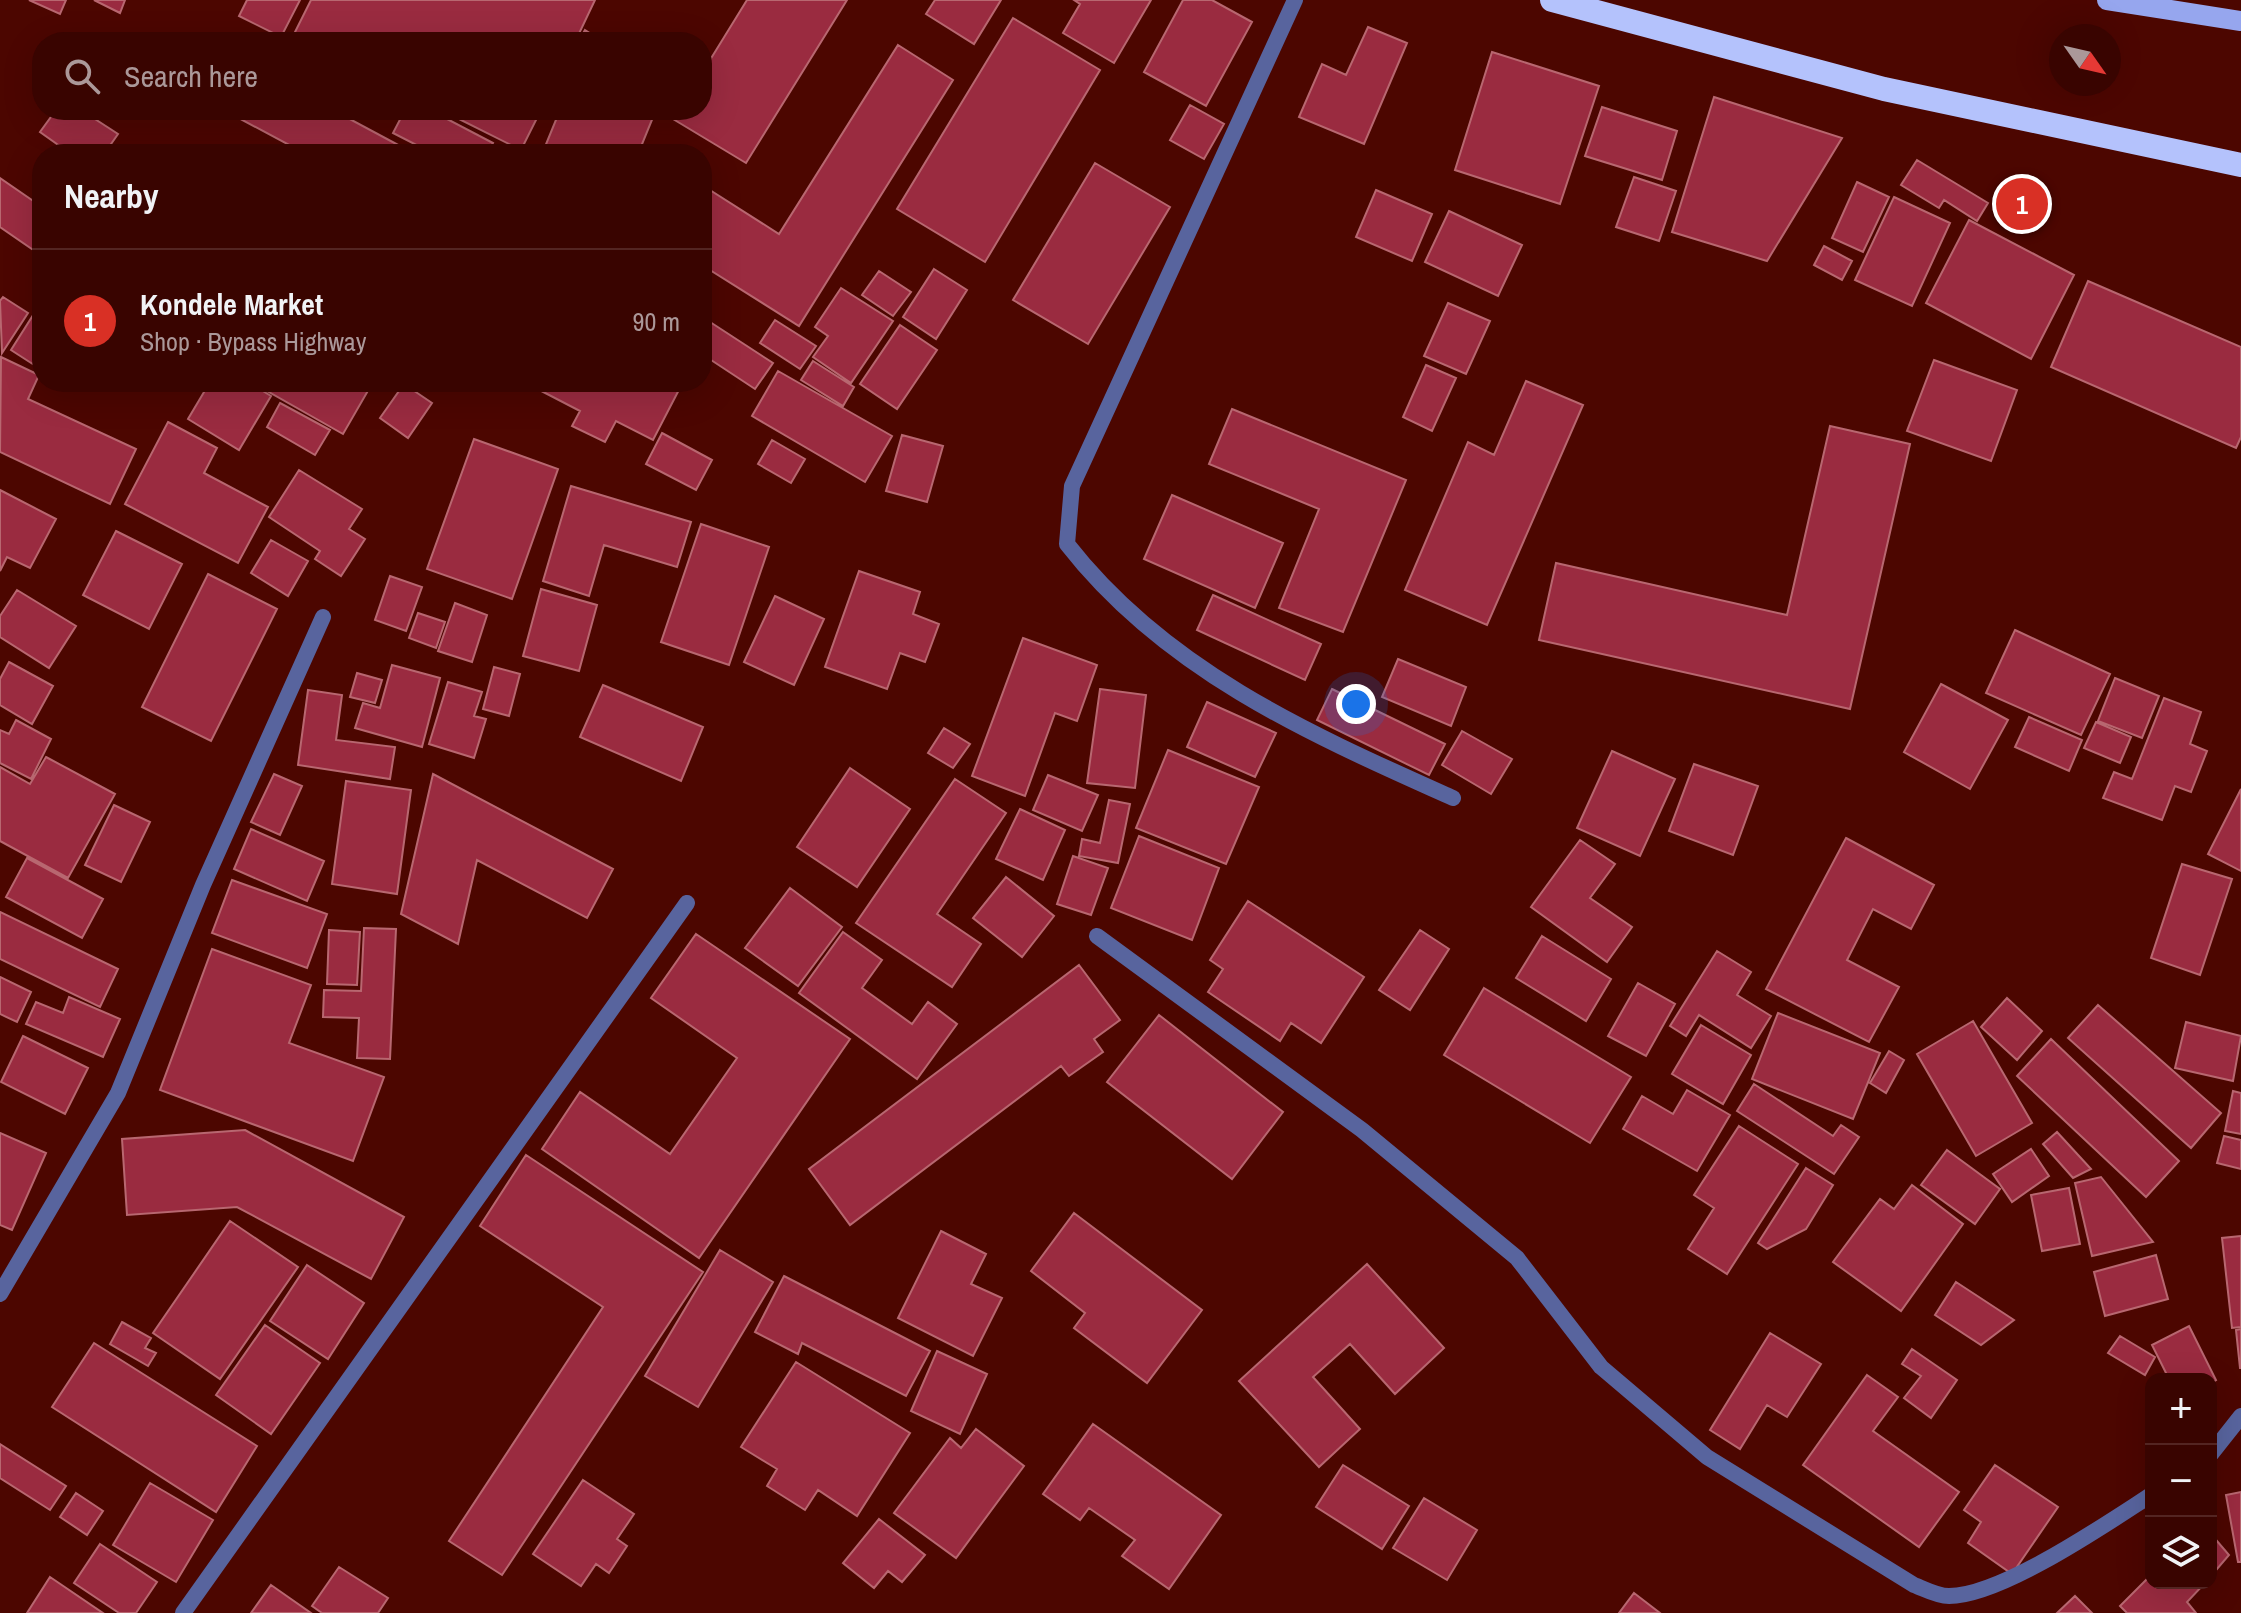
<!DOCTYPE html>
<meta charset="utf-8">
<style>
:root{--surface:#390400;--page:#400e0a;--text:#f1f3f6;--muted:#ab9899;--line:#532522;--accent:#d93025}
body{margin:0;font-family:"Archivo Narrow",sans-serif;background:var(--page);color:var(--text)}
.controls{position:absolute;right:24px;bottom:24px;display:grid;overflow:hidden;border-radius:16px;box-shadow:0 8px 32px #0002}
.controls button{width:72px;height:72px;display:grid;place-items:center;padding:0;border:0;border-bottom:2px solid var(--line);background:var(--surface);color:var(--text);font:40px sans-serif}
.compass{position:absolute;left:2049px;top:24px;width:72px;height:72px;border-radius:50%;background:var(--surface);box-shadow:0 8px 32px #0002;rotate:124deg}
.you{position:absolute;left:1356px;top:704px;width:28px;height:28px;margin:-20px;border:6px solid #fff;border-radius:50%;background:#1a73e8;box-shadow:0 0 0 12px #1a73e833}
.badge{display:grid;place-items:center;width:52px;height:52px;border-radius:50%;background:var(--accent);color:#fff;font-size:26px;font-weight:700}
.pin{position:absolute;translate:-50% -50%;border:4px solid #fff;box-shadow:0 2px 8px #0006}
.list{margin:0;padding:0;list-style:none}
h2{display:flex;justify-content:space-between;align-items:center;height:104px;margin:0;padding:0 32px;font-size:34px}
h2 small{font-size:26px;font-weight:400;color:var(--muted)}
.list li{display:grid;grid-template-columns:52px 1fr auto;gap:24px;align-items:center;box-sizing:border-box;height:144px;padding:0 32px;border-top:2px solid var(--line)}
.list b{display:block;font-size:30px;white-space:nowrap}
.list p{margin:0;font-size:26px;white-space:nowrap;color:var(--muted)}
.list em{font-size:26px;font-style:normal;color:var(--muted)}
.icon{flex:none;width:44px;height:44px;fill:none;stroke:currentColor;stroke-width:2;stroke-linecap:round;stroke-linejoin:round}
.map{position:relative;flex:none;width:2241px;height:1613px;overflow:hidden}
.search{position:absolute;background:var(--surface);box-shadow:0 8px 32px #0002;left:32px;top:32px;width:680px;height:88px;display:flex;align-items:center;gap:20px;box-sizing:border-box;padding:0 28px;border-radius:32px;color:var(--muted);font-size:30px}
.panel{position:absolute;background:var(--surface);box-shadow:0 8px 32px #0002;left:32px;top:144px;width:680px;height:248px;border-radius:32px}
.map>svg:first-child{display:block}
.building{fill:#9a2b40;stroke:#b86770;stroke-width:2}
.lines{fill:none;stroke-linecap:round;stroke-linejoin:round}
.street{stroke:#58649e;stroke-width:16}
.primary{stroke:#96a6ee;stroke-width:20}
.highway{stroke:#b4c2fc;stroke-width:24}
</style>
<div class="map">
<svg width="2241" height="1613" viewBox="0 0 2241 1613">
<rect width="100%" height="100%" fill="#4c0600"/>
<path class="building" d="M29 0H66L60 14Z
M94 0H125L120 13Z
M247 0H300L281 37 239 16Z
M311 0H595L575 42H305L293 36Z
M747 0H847L746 163 673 119 679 110H702V73Z
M935 0H1001L974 44 926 14Z
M1074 0H1151L1114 63 1063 33 1080 4Z
M1183 0H1212L1252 22 1206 106 1144 72Z
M1013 18 1100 70 985 262 897 209Z
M1368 27 1407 43 1364 144 1299 117 1322 64 1346 75Z
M585 30 604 42H578Z
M898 45 953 80 799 326 702 265V185L779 234Z
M1492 52 1599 86 1560 204 1455 170Z
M1714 97 1842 138 1767 261 1672 232Z
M1190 105 1224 124 1204 159 1170 140Z
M1602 107 1677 131 1662 180 1585 156Z
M56 110H81L118 134 104 154H71L40 132Z
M235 110H333L415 154H306L233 115Z
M405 110H430L493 143 487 154H434L393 133Z
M441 110H541L521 150Z
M560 110H656L638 154H542Z
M1917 160 1988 203 1977 221 1944 200 1939 208 1901 185Z
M1095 163 1170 207 1088 344 1013 300Z
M1634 177 1676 191 1659 241 1616 227Z
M0 178 42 207V256L0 227Z
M1857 182 1889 197 1863 252 1832 238Z
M1376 190 1432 214 1412 261 1356 237Z
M1894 197 1950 223 1912 306 1855 280Z
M1449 211 1522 245 1498 296 1425 262Z
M1969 220 2074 275 2031 359 1926 303Z
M1824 246 1852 261 1842 280 1814 265Z
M934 269 967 290 936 339 903 317Z
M879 271 911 292 893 316 862 295Z
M2088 281 2241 347V437L2236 448 2051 367Z
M841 288 893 321 851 383 813 357 828 336 815 327Z
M3 297 28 313 2 353 0 301Z
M42 301V370L11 350Z
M1448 303 1490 321 1466 374 1424 356Z
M707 320 773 363 755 389 702 354V329Z
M775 320 816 346 800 369 760 343Z
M900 325 937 350 897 409 860 384Z
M1 357 39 375 28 399 136 449 110 504 0 452Z
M1934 360 2017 390 1991 461 1907 431Z
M813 361 854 387 843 406 801 380Z
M1426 365 1456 378 1432 431 1403 417Z
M778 371 892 436 865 482 752 416Z
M1526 381 1583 405 1487 625 1405 590 1468 442 1494 455Z
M210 382H248L271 396 239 450 188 419Z
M251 382H373L343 434Z
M524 382 633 385 683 382 653 440 616 421 605 442 572 426 580 411Z
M404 384 432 403 408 438 380 418Z
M280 403 330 430 315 455 267 427Z
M1232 409 1406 480 1343 632 1279 608 1319 509 1209 464Z
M168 422 217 448 204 473 268 507 238 563 125 504Z
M1830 426 1910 444 1850 709 1539 640 1556 563 1787 615Z
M662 433 712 460 696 490 646 464Z
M902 435 943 446 927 502 886 491Z
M474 439 558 469 512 599 427 569Z
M772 440 805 459 791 483 758 464Z
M299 470 362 509 349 529 365 539 341 576 315 559 320 551 269 517Z
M571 486 691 522 677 567 604 545 589 596 543 581Z
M0 490 56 519 30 568 7 557 0 571Z
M1172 495 1283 543 1255 608 1144 559Z
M701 524 769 547 729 665 661 642Z
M116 531 182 564 149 629 83 595Z
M271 540 308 561 288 596 251 573Z
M859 571 920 592 913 614 939 624 925 662 900 653 887 689 825 667Z
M208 574 277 609 211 741 142 707Z
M390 576 422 587 406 631 375 620Z
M541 589 597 605 579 671 523 656Z
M17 590 76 626 49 668 0 637V616Z
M1213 595 1321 644 1305 680 1197 630Z
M775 596 824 619 794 685 744 662Z
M455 603 487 615 472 662 438 651Z
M418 613 445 622 436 648 409 638Z
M2015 630 2110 674 2081 735 1986 693Z
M1023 638 1097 665 1077 721 1055 713 1025 796 972 776Z
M1398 659 1466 687 1451 726 1382 697Z
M9 662 53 686 32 724 0 705V679Z
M392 665 440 678 422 747 355 728 363 703 380 708Z
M494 667 520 674 509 716 483 709Z
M357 673 382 680 375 703 350 697Z
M2115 678 2159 696 2142 738 2098 721Z
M448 682 482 692 474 716 486 719 474 758 429 744Z
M1941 684 2008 720 1970 789 1904 752Z
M603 685 703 727 681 781 580 737Z
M1100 689 1146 695 1135 788 1087 783Z
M1332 689 1445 744 1429 775 1317 720Z
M308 690 342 695 336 740 395 747 390 779 298 765Z
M2164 698 2201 712 2190 744 2207 751 2191 792 2175 786 2162 820 2103 798 2114 772 2132 779Z
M1207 702 1276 733 1255 777 1187 747Z
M2029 717 2082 740 2069 771 2015 747Z
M16 720 51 739 31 779 0 763V730L9 734Z
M2096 722 2131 737 2120 763 2084 748Z
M944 728 970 744 953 768 928 753Z
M1462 731 1512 759 1491 794 1442 765Z
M1168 750 1259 787 1226 864 1136 828Z
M1612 751 1675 779 1640 856 1577 828Z
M46 757 115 794 68 878 0 841V767L30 784Z
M1694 764 1758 786 1733 855 1669 831Z
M850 768 910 809 857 887 797 847Z
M274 774 302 786 280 835 251 822Z
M433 774 613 869 587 918 477 860 458 944 401 914Z
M1048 775 1098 795 1082 831 1033 810Z
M955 779 1006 813 937 914 981 944 952 987 856 923Z
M346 781 411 790 397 894 332 884Z
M2241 789V871L2208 854Z
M1109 800 1130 804 1118 863 1079 856 1082 839 1100 843Z
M114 805 150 822 121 882 85 865Z
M1020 809 1065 830 1043 880 996 859Z
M251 829 324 861 307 901 234 869Z
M1139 836 1219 868 1192 940 1111 908Z
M1846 838 1934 885 1911 929 1873 909 1847 960 1899 987 1869 1042 1766 989Z
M1580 840 1615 864 1590 898 1632 927 1607 962 1531 907Z
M1073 856 1108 868 1091 915 1057 904Z
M27 858 103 899 82 938 6 897Z
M2182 864 2232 879 2200 975 2151 958Z
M1006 877 1054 916 1022 957 973 918Z
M232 880 327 914 307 968 212 933Z
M790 888 842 927 798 986 745 948Z
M1248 901 1364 977 1321 1043 1291 1023 1280 1041 1208 992 1223 969 1210 960Z
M0 912 118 969 100 1007 0 959Z
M364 928 396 929 390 1059 357 1058 359 1018 323 1017 324 990 361 991Z
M329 930 360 932 357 985 327 984Z
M1420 930 1449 949 1410 1010 1379 990Z
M843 932 882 960 862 988 912 1024 928 1002 957 1024 917 1079 799 993Z
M696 934 850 1039 699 1258 542 1149 580 1092 670 1154 737 1058 651 998Z
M1542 936 1611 979 1586 1021 1516 978Z
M212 949 311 985 289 1043 384 1077 353 1161 160 1090Z
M1717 951 1751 972 1737 995 1771 1016 1751 1048 1699 1015 1686 1036 1670 1026Z
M1079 965 1120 1020 1094 1039 1103 1052 1069 1076 1061 1066 850 1225 809 1169Z
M0 977 31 992 17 1022 0 1014Z
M1638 983 1675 1004 1646 1056 1608 1036Z
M1484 988 1631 1077 1590 1143 1444 1055Z
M69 997 120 1019 103 1057 26 1024 36 1002 63 1013Z
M2007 998 2042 1031 2017 1060 1981 1027Z
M2098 1005 2221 1113 2191 1148 2068 1038Z
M1778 1013 1880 1053 1853 1119 1752 1079Z
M1159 1015 1283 1112 1232 1179 1107 1082Z
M1973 1021 2032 1123 1976 1156 1917 1054Z
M2186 1022 2241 1036 2233 1081 2175 1068Z
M1701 1025 1751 1055 1723 1104 1672 1074Z
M23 1036 88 1068 65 1114 1 1082Z
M2051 1039 2179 1161 2146 1197 2017 1076Z
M1889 1051 1904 1060 1886 1093 1870 1083Z
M1754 1084 1833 1136 1841 1125 1859 1137 1834 1174 1737 1111Z
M1687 1090 1730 1115 1697 1171 1623 1129 1642 1096 1673 1114Z
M2233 1091 2241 1093V1134L2225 1131Z
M1739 1126 1798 1164 1727 1274 1688 1249 1714 1208 1694 1195Z
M245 1130 404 1217 371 1279 237 1207 127 1215 122 1139Z
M2057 1132 2091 1169 2073 1178 2043 1144Z
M0 1133 46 1153 12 1230 0 1225Z
M2224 1136 2241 1140V1169L2217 1163Z
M2031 1149 2049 1176 2012 1202 1993 1174Z
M1947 1150 2000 1189 1975 1224 1921 1185Z
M526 1155 703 1272 502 1575 449 1541 603 1307 480 1226Z
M1806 1168 1833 1185 1806 1229 1767 1249 1758 1243Z
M2101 1177 2153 1242 2092 1256 2075 1183Z
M1912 1185 1963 1224 1901 1311 1833 1262 1880 1199 1894 1209Z
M2069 1188 2080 1244 2042 1251 2031 1195Z
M1074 1213 1202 1310 1147 1383 1074 1328 1085 1313 1031 1271Z
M230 1221 298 1267 220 1379 153 1333Z
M941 1231 986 1254 971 1284 1002 1298 973 1356 898 1318Z
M2241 1236V1327L2232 1328 2222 1238Z
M720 1250 773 1282 698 1407 645 1376Z
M2156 1255 2168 1299 2105 1316 2094 1272Z
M1367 1264 1444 1348 1395 1394 1350 1344 1313 1377 1360 1429 1319 1467 1239 1381Z
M307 1265 364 1303 328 1359 270 1321Z
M784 1276 930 1351 906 1396 802 1343 798 1354 755 1332Z
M1956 1282 2014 1320 1981 1345 1935 1315Z
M122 1322 151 1338 145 1348 156 1353 148 1366 110 1344Z
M265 1325 320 1363 271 1434 216 1395Z
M2189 1326 2216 1380 2211 1383V1379H2169L2152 1345Z
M2241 1329V1368H2240L2236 1330Z
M1770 1333 1821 1364 1787 1417 1767 1405 1740 1449 1710 1430Z
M2120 1336 2155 1357 2145 1375 2108 1353Z
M94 1343 257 1446 216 1512 52 1407Z
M1912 1349 1957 1380 1931 1418 1904 1398 1921 1376 1902 1364Z
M937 1351 987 1374 960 1434 911 1411Z
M796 1362 910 1433 857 1516 818 1490 805 1510 767 1486 777 1469 741 1447Z
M1867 1375 1898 1397 1873 1431 1959 1492 1919 1547 1803 1465Z
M1093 1424 1221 1515 1169 1589 1122 1556 1135 1540 1089 1508 1080 1520 1043 1494Z
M976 1429 1024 1466 956 1558 894 1513 950 1438 961 1448Z
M0 1444 66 1486 50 1510 0 1478Z
M1343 1465 1409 1506 1382 1549 1316 1507Z
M1995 1465 2058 1507 2012 1574 1968 1543 1981 1522 1964 1510Z
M583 1480 634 1514 617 1539 627 1546 609 1573 596 1564 581 1586 533 1554Z
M150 1483 213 1520 176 1582 113 1545Z
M2241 1492V1562H2238L2226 1495Z
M76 1493 103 1511 87 1535 60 1517Z
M1424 1498 1477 1530 1447 1580 1393 1548Z
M879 1519 925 1555 902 1582 888 1571 874 1588 843 1563Z
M2211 1534 2229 1555 2211 1576Z
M100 1544 157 1582 136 1613H119L74 1583Z
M339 1567 388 1598 378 1613H322L312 1606Z
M2151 1575V1583H2205L2187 1602 2196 1613H2127L2120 1606Z
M50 1577 103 1613H27Z
M271 1585 311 1613H251Z
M1634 1593 1660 1613H1619Z
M2075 1596 2092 1613H2057Z"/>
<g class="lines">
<path class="street" d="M1295 0 1072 486 1067 544C1166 671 1310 734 1453 798
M1097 936 1362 1130 1517 1258 1601 1367 1707 1457 1914 1585C1925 1589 1936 1596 1949 1596 2001 1596 2106 1524 2151 1495
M0 1294 118 1093 203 885 323 617
M2211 1454 2241 1416
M183 1613 687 903"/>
<path class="primary" d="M2107 0 2241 21"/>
<path class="highway" d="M1552 0 1884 89 2241 165"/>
</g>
</svg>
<div class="controls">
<button>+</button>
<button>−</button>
<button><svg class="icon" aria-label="layers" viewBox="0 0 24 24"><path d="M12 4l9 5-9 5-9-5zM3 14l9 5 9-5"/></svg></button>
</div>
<svg class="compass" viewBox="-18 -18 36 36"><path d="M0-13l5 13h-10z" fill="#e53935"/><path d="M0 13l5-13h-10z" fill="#ab9899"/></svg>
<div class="you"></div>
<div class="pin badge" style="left:2022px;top:204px">1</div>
<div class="search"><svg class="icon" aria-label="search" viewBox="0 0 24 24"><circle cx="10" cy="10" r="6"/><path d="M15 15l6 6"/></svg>Search here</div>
<section class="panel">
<h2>Nearby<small></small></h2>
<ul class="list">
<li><span class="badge">1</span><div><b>Kondele Market</b><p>Shop · Bypass Highway</p></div><em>90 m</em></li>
</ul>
</section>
</div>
